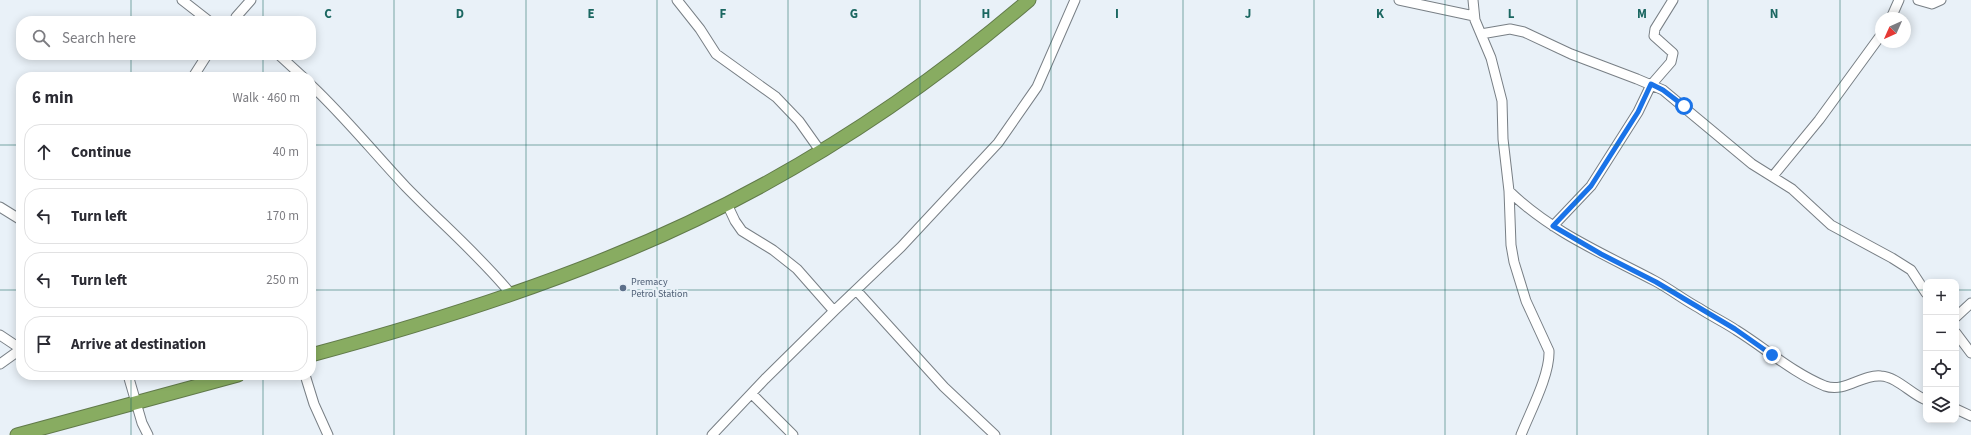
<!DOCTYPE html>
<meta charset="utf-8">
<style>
:root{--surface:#fff;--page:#f2f2f3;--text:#2b2b33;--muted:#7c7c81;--line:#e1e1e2}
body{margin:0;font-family:"Source Sans 3",sans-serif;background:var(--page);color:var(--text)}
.controls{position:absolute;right:12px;bottom:12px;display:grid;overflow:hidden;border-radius:8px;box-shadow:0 2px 10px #0003}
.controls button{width:36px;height:36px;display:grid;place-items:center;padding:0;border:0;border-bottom:1px solid var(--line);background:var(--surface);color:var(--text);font:20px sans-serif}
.compass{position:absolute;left:1875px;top:12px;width:36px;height:36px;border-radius:50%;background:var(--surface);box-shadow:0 2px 10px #0003;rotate:225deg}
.stop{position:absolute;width:12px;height:12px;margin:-9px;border:3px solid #1a73e8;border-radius:50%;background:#fff}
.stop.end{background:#1a73e8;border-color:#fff;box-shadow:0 1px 4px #0008}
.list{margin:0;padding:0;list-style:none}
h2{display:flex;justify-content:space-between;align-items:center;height:52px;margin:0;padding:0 16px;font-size:17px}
h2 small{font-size:13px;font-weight:400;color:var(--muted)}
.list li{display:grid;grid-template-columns:26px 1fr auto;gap:12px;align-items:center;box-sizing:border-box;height:56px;margin:0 8px 8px;padding:0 8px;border:1px solid var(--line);border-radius:16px}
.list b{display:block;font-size:15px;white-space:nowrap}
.list em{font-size:13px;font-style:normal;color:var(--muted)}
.icon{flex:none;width:22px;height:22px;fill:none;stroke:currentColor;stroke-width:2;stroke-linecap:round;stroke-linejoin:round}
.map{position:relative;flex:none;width:1971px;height:435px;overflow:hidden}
.search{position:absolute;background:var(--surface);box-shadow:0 2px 10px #0003;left:16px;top:16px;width:300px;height:44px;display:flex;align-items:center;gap:10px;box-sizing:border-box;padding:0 14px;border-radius:16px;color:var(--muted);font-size:15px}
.panel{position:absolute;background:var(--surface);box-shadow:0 2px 10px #0003;left:16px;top:72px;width:300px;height:308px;border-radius:16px}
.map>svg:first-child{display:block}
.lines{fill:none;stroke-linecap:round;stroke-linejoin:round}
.minor-casing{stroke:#787f85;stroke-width:11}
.highway-casing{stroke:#617a4a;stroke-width:15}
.minor{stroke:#fff;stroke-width:9}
.highway{stroke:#88ac61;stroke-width:13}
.route{stroke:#1a73e8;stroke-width:5}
.grid{fill:none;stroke:#1b6761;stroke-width:1;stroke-opacity:0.55}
.service-dot{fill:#5c6f8a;stroke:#e9f1f8;stroke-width:1.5}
.labels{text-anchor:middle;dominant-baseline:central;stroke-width:4;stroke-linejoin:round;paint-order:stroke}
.service-label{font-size:10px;fill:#4e5e75;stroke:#e9f1f8;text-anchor:start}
.grid-label{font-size:13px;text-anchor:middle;font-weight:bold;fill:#1b6761;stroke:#e9f1f8;stroke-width:4;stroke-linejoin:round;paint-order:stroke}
</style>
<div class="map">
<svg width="1971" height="435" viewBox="0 0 1971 435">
<rect width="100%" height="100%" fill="#e9f1f8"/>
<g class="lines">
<g class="minor-casing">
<path id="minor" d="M182 0 209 21
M677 0 700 29 716 54 776 97 799 121 821 152
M1399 0 1474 16
M1473 0 1475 20 1491 58 1502 101 1503 139 1509 191 1511 245 1514 262 1526 301 1549 351C1550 375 1530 412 1521 435
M1918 0 1932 4 1941 0
M236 17 251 0
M1891 18 1899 0
M1481 34 1510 29 1524 32 1571 54 1637 79 1663 90 1752 164 1792 189 1831 225 1892 258 1911 270 1926 293
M279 55 303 77
M193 77 207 55
M311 85C345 117 374 153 406 187 441 223 479 255 511 294
M1773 176 1819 120 1881 35
M1509 191C1551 232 1604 254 1655 281 1670 289 1684 300 1699 308 1711 316 1724 322 1736 330 1765 348 1793 373 1825 386 1845 393 1862 374 1881 376 1897 377 1911 394 1926 400
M0 207 21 220
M1553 226 1591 186 1638 112 1651 85 1671 62 1673 53 1654 36 1655 29 1673 0
M856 290 944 387 995 435
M834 311 901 247 998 143 1037 87 1075 0
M1956 317 1971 303
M1956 333 1971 353
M0 335 21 349
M0 364 21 349
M128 375 142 423 148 435
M305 375 314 404 328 435
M752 394 793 435
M1956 409 1971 416
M712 435 765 379 834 311 797 269 773 250 742 231 735 221 727 204"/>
</g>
<g class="highway-casing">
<path id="highway" d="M311 355C411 328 512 297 608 258 761 197 904 107 1029 0
M17 435 238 375"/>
</g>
<use href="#minor" class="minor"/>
<use href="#highway" class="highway"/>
</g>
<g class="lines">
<path class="route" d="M1684 106 1663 90 1651 84 1638 112 1591 186 1553 226 1601 254 1656 282 1735 329 1772 355"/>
</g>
<path class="grid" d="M131 0V21M263 0V21M394 0V435M526 0V435M657 0V435M788 0V435M920 0V435M1051 0V435M1183 0V435M1314 0V435M1445 0V435M1577 0V435M1708 0V435M1840 0V435M131 55V77M263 55V77M0 145H21M311 145H1971M0 290H21M311 290H1926M1956 290H1971M131 375V435M263 375V435"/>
<circle class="service-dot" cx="623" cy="288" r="4"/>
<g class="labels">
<g class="service-label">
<text x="631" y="282">Premacy<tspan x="631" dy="12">Petrol Station</tspan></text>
</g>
</g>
<g class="grid-label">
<text x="328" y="18">C</text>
<text x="460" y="18">D</text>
<text x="591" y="18">E</text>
<text x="723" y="18">F</text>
<text x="854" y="18">G</text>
<text x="986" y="18">H</text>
<text x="1117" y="18">I</text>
<text x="1248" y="18">J</text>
<text x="1380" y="18">K</text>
<text x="1511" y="18">L</text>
<text x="1642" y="18">M</text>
<text x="1774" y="18">N</text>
</g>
</svg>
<div class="controls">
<button>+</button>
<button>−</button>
<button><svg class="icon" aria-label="locate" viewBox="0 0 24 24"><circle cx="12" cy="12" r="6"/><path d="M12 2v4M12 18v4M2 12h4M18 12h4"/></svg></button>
<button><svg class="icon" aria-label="layers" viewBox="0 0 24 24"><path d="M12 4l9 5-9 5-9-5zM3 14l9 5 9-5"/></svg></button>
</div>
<svg class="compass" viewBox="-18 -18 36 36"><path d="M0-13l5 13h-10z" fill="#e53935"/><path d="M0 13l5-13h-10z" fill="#7c7c81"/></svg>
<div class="stop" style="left:1684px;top:106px"></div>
<div class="stop end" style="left:1772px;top:355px"></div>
<div class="search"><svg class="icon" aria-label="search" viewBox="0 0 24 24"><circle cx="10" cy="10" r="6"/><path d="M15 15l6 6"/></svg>Search here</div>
<section class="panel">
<h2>6 min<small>Walk · 460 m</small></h2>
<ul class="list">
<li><svg class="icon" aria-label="ahead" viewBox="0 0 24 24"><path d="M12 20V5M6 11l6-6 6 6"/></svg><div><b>Continue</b></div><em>40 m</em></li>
<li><svg class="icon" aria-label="left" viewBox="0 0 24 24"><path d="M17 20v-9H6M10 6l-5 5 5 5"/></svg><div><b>Turn left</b></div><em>170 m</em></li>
<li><svg class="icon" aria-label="left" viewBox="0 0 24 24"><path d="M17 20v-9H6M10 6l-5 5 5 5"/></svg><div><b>Turn left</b></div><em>250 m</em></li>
<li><svg class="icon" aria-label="arrive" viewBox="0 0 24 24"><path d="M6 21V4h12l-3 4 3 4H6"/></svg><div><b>Arrive at destination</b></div></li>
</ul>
</section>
</div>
